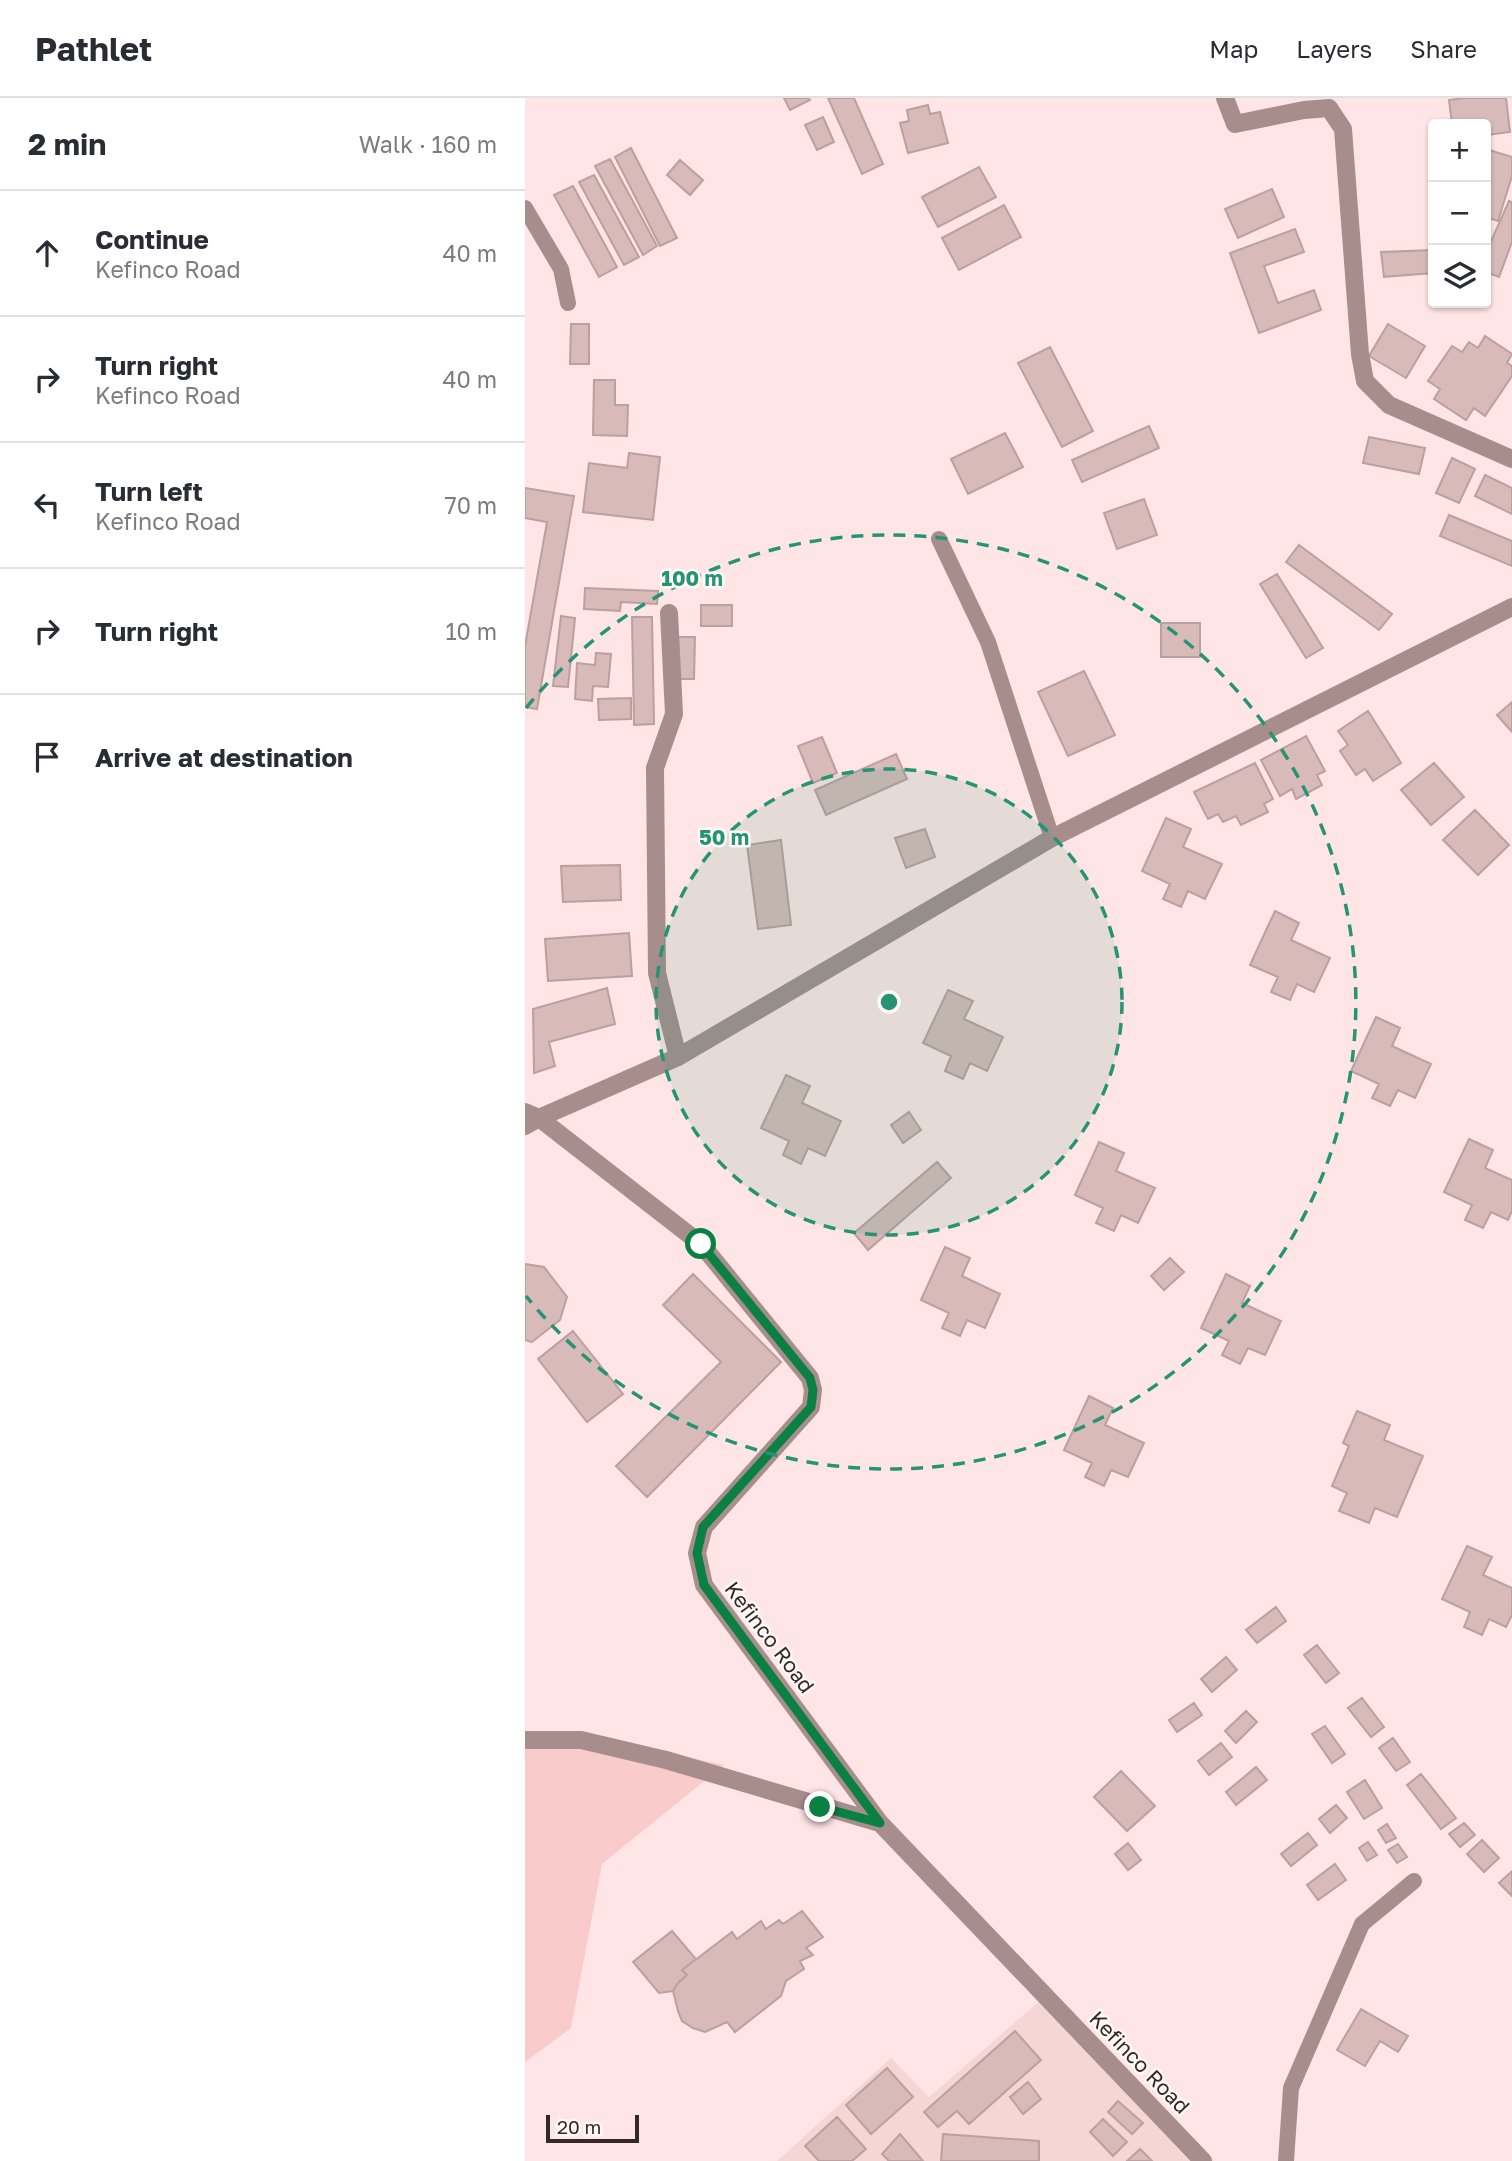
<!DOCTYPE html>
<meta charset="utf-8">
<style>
:root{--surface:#fff;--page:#f7f7f7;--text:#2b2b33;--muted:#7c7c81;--line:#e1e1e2}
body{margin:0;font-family:"Golos Text",sans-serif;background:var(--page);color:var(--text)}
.controls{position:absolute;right:21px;top:21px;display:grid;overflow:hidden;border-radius:7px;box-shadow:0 2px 5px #0004}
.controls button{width:63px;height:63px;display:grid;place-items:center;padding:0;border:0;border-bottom:2px solid var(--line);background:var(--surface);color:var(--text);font:35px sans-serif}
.scale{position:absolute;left:21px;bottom:18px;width:93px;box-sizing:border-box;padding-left:7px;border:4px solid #342828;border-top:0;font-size:19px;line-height:24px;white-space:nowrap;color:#342828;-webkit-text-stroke:5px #fef8f7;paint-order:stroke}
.stop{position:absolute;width:21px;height:21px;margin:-16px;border:5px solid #0b8043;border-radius:50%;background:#fff}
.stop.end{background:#0b8043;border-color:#fff;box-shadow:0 2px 7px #0008}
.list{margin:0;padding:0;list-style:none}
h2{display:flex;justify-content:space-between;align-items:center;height:91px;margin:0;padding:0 28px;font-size:30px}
h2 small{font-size:23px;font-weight:400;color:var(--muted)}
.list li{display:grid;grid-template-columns:46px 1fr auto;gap:21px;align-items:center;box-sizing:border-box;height:126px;padding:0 28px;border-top:2px solid var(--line)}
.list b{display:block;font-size:26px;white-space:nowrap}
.list p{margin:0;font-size:23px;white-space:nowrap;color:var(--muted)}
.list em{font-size:23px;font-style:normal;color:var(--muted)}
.icon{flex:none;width:38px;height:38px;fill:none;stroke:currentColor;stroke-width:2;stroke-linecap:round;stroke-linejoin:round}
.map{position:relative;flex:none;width:987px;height:2063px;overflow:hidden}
header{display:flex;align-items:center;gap:42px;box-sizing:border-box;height:98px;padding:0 35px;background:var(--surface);border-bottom:2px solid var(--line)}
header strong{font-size:33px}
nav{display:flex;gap:38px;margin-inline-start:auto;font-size:24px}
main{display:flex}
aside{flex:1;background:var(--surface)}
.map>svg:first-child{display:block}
.built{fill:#f6d6d5}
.green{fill:#f9cccb}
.building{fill:#d8bab9;stroke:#bc9f9e;stroke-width:2}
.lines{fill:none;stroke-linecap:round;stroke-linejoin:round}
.service{stroke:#a78e8d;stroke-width:16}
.minor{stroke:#a78e8d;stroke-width:18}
.route{stroke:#0b8043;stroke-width:9}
.ring{fill:none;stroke:#259475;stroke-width:3.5;stroke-dasharray:12 9}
.labels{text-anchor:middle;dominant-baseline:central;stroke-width:5;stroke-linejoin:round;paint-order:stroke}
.street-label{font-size:21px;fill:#342828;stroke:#fef8f7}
.centre{fill:#259475;stroke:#fef8f7;stroke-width:3.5}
.ring-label{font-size:21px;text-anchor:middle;font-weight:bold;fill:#259475;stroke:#fef8f7;stroke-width:5;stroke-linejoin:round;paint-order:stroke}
</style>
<header>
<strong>Pathlet</strong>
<nav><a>Map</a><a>Layers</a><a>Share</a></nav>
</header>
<main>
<aside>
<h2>2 min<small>Walk · 160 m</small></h2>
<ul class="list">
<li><svg class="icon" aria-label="ahead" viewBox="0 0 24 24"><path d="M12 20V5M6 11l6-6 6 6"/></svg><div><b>Continue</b><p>Kefinco Road</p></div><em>40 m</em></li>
<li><svg class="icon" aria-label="right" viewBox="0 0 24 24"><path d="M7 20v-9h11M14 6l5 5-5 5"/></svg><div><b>Turn right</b><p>Kefinco Road</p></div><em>40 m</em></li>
<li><svg class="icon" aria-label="left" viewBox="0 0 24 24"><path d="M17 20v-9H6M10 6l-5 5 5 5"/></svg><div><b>Turn left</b><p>Kefinco Road</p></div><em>70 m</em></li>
<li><svg class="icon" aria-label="right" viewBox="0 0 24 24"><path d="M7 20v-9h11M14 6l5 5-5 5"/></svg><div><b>Turn right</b></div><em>10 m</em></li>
<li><svg class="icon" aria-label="arrive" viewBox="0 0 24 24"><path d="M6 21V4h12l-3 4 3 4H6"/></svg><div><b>Arrive at destination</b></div></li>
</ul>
</aside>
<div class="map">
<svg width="987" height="2063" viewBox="0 0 987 2063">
<rect width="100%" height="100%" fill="#ffe5e5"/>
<path class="built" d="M524 1895 689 2063H252L366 1960 404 1999Z"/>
<path class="green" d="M50 1634 199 1667 77 1766 46 1930 0 1964V1635Z"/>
<path class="building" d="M259 0H283L285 2 265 12Z
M303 0H329L358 66 337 76Z
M939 0H981L985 34 961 37V26H927L924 2Z
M403 7 405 16 415 14 423 45 383 55 375 25 384 23 382 12Z
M298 19 309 44 292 52 280 27Z
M106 50 152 140 135 148 90 59Z
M961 51 987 59V78L973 123 961 119Z
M85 61 132 148 118 157 70 68Z
M155 62 178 82 165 97 142 77Z
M454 69 471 99 413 129 397 99Z
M69 77 114 159 99 167 54 84Z
M48 88 92 169 74 179 29 97Z
M747 91 759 119 713 140 700 111Z
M984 103 987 104V144L974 179 961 174V150H963Z
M479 107 496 139 434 172 417 140Z
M770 131 779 154 739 168 753 205 789 192 796 212 734 235 705 155Z
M908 152V175L859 179 856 154Z
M46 226H64V266H45Z
M863 226 900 248 881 280 844 258Z
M960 238 987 256 982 265 987 268V278L960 318 949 310 941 322 909 301 915 291 903 283 927 248 937 254 944 244 953 250Z
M525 249 568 333 537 349 493 265Z
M69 282H90V307H103L102 338 68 337Z
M624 328 634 350 557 384 547 362Z
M480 335 498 369 443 396 426 361Z
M844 339 900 350 894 376 838 365Z
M104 355 135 359 128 422 58 414 64 365 102 370Z
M927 360 950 371 934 405 911 395Z
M960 377 987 390V416L950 398Z
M0 390 49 398 12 611 0 609V548L22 424 0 420Z
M619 401 632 437 592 451 579 415Z
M924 417 987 443V468L915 438Z
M774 447 867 516 854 532 761 464Z
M752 476 798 550 781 560 735 486Z
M60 490 133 493 132 506 96 504 95 513 59 511Z
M176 507H207V528H176Z
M36 518 50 520 43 589 28 588Z
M107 519H127L129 626 109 627Z
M636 525H675V559H636Z
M153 539H170L169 581H152Z
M71 555 86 556 83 589 68 588 67 603 50 601 52 565 70 567Z
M559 573 590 637 543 658 513 594Z
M106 600V621L74 622 73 601Z
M987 604V634L972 617Z
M843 613 876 665 848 683 840 671 831 677 815 653 823 647 813 633Z
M781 638 800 673 792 677 797 687 771 701 767 691 755 698 736 662Z
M297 639 312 675 288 685 273 648Z
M371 656 382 681 301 717 290 692Z
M730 665 748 701 739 706 743 714 716 727 711 718 698 724 693 716 683 721 669 694Z
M909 665 939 699 906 727 876 692Z
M950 712 984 747 953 777 918 742Z
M641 720 666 731 658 749 697 766 680 801 663 793 656 809 638 801 645 786 617 773Z
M400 731 410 759 381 770 370 740Z
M256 742 266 827 233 831 222 747Z
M95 767 96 802 38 804 36 768Z
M750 813 774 825 766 842 805 860 789 894 772 886 765 902 746 894 753 879 725 867Z
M104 835 107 878 23 883 20 841Z
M82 890 90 926 24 944 30 968 9 975 8 911Z
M423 892 448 903 439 921 478 939 462 973 445 965 438 981 420 973 426 958 398 945Z
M851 919 875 930 867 948 906 966 890 1000 873 992 865 1008 847 1000 854 986 826 973Z
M261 977 285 988 277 1005 316 1023 300 1058 283 1050 276 1066 258 1057 264 1043 236 1030Z
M384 1014 396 1032 378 1045 366 1027Z
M944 1041 968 1052 960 1070 987 1082V1113L983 1122 966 1114 958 1130 940 1122 947 1107 919 1094Z
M574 1044 599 1055 591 1073 630 1090 613 1125 596 1117 589 1133 571 1125 578 1110 550 1097Z
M412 1064 426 1080 343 1152 329 1135Z
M420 1149 445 1160 437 1178 475 1196 460 1230 442 1222 435 1238 417 1230 424 1215 396 1202Z
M645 1160 659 1174 639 1192 626 1178Z
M0 1166 19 1169 42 1199 35 1222 7 1244 0 1242Z
M168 1176 256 1264 122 1399 91 1368 196 1264 138 1207Z
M701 1176 725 1188 717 1205 756 1223 740 1257 723 1250 715 1266 697 1257 704 1243 676 1230Z
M48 1233 98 1296 62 1324 13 1261Z
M564 1298 588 1310 580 1327 619 1345 603 1379 586 1372 579 1388 560 1379 567 1365 539 1352Z
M832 1313 865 1327 859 1342 898 1358 872 1419 850 1410 844 1425 814 1413 822 1395 807 1388 824 1348 818 1345Z
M942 1448 967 1459 958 1477 987 1490V1517L981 1529 964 1521 957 1537 939 1529 945 1514 917 1501Z
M751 1509 761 1523 732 1545 721 1532Z
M792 1547 814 1575 801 1585 779 1557Z
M701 1559 712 1572 687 1594 676 1581Z
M837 1600 859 1629 846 1639 823 1610Z
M669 1605 677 1617 652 1634 644 1622Z
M721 1613 732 1624 711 1645 700 1633Z
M800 1628 820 1656 807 1665 787 1636Z
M868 1640 885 1664 871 1673 854 1650Z
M696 1645 707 1659 684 1677 673 1663Z
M731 1669 742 1682 711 1707 701 1694Z
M596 1673 630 1708 602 1733 569 1699Z
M896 1676 931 1720 916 1731 882 1687Z
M840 1682 857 1710 839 1721 822 1694Z
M811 1707 822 1720 805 1735 794 1721Z
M939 1725 950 1737 935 1749 924 1736Z
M862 1726 871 1740 861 1745 853 1732Z
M783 1735 792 1747 766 1768 756 1756Z
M957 1742 974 1760 959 1774 942 1756Z
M843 1744 852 1757 842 1763 834 1750Z
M603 1745 616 1762 603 1772 590 1756Z
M873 1746 882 1759 872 1765 863 1752Z
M810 1766 821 1782 793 1802 782 1787Z
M987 1773V1798L974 1785Z
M277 1813 298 1839 281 1850 288 1857 275 1863 279 1871 261 1883 256 1898 210 1934 202 1924 180 1934 168 1930 157 1923 153 1913 148 1893 153 1885 162 1877 157 1872 207 1834 212 1841 236 1823 241 1831 254 1822 258 1826Z
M147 1833 171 1861 157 1872 162 1877 153 1885 148 1893 134 1895 108 1864Z
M836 1911 883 1938 873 1954 855 1943 840 1968 812 1952Z
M490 1933 516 1962 444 2026 432 2013 413 2029 399 2014Z
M362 1970 388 1999 346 2036 321 2007Z
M503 1984 516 2001 498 2016 485 1999Z
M593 2003 618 2025 607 2036 583 2014Z
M312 2019 341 2051 327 2063H294L280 2048Z
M578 2021 602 2044 588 2058 565 2034Z
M375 2036 398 2063H364L357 2056Z
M418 2036 514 2043V2063H416Z
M615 2051 627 2063H602Z"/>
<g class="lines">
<path class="service" d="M0 110 36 171 43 205
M414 441 463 544 527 740
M761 2063 766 1990 837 1826 889 1783"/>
<path class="minor" d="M700 0 710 26 779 12 804 10 818 31 835 256 840 283 864 307 987 361
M144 515 149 616 130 670 132 875 153 959
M0 1014 14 1020 176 1146 285 1280 288 1292 286 1309 179 1429 172 1455 179 1487 355 1725 678 2063
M0 1028 14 1020 153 959 527 740 987 509
M0 1642H56L141 1662 355 1725"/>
</g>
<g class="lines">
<path class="route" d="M176 1146 285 1280 288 1292 286 1309 178 1429 172 1455 179 1487 355 1725 295 1709"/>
</g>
<circle cx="364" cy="904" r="233" fill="#259475" fill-opacity=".12"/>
<g class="ring">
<circle cx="364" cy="904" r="233"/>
<path d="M1 610A467 467 0 1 1 1 1198"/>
</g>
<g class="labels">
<g class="street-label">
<text transform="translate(245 1539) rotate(53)">Kefinco Road</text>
<text transform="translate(615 1964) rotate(46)">Kefinco Road</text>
</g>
</g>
<circle cx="364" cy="904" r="10" class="centre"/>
<g class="ring-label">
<text x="167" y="488">100 m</text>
<text x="199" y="747">50 m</text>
</g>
</svg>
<div class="controls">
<button>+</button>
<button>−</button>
<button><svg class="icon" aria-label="layers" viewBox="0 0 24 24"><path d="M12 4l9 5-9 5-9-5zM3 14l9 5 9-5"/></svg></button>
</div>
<div class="scale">20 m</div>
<div class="stop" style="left:176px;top:1146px"></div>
<div class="stop end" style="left:295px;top:1709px"></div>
</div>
</main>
